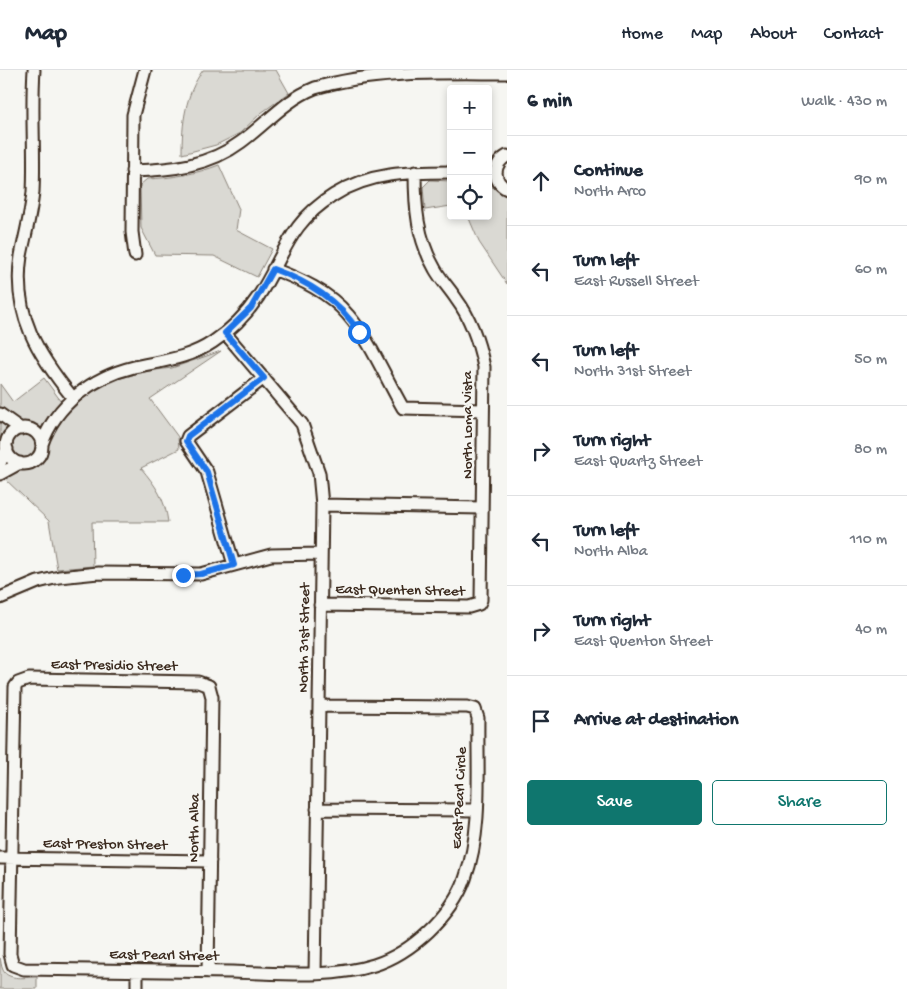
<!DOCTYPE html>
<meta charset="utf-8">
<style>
:root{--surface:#fff;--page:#f6f6f7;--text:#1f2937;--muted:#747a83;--line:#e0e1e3;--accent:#0f766e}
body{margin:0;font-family:"Gochi Hand",sans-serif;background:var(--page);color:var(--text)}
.controls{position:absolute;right:15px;top:15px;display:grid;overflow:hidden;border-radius:5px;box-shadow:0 2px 8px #0003}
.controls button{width:45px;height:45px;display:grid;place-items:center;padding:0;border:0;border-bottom:1px solid var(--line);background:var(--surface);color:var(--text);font:25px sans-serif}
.stop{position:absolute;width:15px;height:15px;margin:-11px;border:4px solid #1a73e8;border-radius:50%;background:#fff}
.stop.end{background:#1a73e8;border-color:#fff;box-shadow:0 1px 5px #0008}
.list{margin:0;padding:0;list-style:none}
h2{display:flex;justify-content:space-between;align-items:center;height:65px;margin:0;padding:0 20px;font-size:21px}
h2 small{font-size:16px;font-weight:400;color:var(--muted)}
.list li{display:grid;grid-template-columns:32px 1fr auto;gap:15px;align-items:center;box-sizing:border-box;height:90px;padding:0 20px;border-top:1px solid var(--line)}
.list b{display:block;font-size:19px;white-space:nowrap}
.list p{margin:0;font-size:16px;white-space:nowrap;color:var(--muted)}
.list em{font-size:16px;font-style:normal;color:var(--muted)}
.actions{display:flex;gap:10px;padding:15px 20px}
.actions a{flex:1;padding:11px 0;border:1px solid var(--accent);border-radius:5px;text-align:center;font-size:18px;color:var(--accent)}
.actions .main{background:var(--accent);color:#fff}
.icon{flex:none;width:28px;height:28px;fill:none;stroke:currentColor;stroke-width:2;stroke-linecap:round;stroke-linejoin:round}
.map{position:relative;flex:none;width:507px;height:919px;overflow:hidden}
header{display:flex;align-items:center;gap:30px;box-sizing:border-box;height:70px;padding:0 25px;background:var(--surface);border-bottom:1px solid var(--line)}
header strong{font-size:24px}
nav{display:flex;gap:28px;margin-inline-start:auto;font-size:18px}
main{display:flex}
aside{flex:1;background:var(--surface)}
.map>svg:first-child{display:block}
.green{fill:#dad9d3;stroke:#8a8278}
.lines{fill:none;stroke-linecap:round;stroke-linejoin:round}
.minor-casing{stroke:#3b2a1e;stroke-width:15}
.minor{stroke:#f6f6f2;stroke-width:11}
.route{stroke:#1a73e8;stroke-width:6}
.labels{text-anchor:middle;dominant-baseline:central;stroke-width:4.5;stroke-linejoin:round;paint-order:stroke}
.street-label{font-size:15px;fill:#3b2a1e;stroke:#f6f6f2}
</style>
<header>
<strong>Map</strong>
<nav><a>Home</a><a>Map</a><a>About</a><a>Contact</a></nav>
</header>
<main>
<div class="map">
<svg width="507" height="919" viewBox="0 0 507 919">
<rect width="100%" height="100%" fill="#f6f6f2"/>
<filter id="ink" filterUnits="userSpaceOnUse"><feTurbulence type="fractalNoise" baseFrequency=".02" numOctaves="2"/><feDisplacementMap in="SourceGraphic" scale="10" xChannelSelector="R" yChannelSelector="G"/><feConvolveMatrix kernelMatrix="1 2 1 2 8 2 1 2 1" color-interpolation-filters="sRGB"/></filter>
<g filter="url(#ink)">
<path class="green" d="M203 0H276L289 23 261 43 240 63 216 75 182 84C182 53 185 25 203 0Z
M219 95 239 139 236 160 272 179 257 207 214 186 155 185 141 158 140 115 147 109C172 108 196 104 219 95Z
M430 110 451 111V136L425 140 423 117Z
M488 115 507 124V214L479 172 468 146H488Z
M221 281 150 329 178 367 179 379 141 398C156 416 165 429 168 452H92L93 496 57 499 49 451 4 408H0V314L13 332 44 308 69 342 90 322 117 309 148 301 172 298Z
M0 888C1 891 1 896 3 900 8 911 27 907 37 907V919H0Z"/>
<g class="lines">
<g class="minor-casing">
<path id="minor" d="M34 0C31 41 35 82 33 122 31 144 25 165 21 186 12 244 38 285 73 328
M507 86C493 94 492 111 507 119
M132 101C171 100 209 96 241 72 266 54 285 30 315 18 375 0 444 3 507 3
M135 185 132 162 133 45 145 0
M273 199C300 209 329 222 348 245 370 270 386 309 403 338L483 340
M225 263 302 354 319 403 322 435 315 904
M0 344 21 359
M6 376a18 18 0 1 1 36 0a18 18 0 1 1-36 0Z
M42 374C56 334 93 307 134 297 161 291 188 289 213 272 231 260 246 245 258 227 285 186 287 154 334 125 370 102 409 102 451 102
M0 393 7 379
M0 404 20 393
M322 435 482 438
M234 495 207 402 186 371 188 366 264 308
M0 528 38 512 59 507 98 503 201 504 271 485 321 484
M320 535 469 537 479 534 481 530 484 297C479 273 472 250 457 230 450 219 441 210 435 199 417 168 415 137 415 102
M317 739 476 740
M0 788 210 791
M208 902 212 627 209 616 198 612 29 609 18 613 15 617 10 884 13 895 24 899C93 900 163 901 232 902 279 903 329 909 374 895 412 883 452 845 465 809 483 759 477 700 478 648L475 639 467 637 319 636
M137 919V901"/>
</g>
<use href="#minor" class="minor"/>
</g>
</g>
<g class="lines" filter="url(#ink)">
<path class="route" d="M183 505 201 504 234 495 207 402 186 371 188 366 264 308 225 263 251 238 273 199C309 212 338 230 359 262"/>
</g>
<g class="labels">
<g class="street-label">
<text transform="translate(468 355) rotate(-90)">North Loma Vista</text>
<text transform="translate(400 521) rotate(1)">East Quenten Street</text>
<text transform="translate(305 568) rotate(-89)">North 31st Street</text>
<text transform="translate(114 596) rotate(1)">East Presidio Street</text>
<text transform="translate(460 728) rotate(-87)">East Pearl Circle</text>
<text transform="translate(195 758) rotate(-89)">North Alba</text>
<text transform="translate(105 775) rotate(1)">East Preston Street</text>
<text transform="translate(164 886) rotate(1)">East Pearl Street</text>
</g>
</g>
</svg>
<div class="controls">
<button>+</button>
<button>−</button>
<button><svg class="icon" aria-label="locate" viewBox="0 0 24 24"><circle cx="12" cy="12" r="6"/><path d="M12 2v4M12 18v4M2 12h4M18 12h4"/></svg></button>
</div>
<div class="stop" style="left:359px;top:262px"></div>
<div class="stop end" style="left:183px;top:505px"></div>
</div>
<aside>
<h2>6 min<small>Walk · 430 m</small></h2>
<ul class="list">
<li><svg class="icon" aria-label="ahead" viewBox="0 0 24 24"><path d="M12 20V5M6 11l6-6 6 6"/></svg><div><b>Continue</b><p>North Arco</p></div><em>90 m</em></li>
<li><svg class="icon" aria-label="left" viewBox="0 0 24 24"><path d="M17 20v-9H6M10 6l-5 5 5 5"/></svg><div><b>Turn left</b><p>East Russell Street</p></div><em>60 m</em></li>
<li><svg class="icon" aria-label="left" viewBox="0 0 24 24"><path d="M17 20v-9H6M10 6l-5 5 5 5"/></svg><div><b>Turn left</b><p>North 31st Street</p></div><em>50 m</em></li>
<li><svg class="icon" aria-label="right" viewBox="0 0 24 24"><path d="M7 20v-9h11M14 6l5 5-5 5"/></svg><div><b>Turn right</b><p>East Quartz Street</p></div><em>80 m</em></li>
<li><svg class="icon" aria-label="left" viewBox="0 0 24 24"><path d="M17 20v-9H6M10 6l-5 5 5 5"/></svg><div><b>Turn left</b><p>North Alba</p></div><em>110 m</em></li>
<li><svg class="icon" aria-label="right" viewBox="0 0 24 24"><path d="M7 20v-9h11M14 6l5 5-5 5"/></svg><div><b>Turn right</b><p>East Quenton Street</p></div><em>40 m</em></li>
<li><svg class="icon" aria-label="arrive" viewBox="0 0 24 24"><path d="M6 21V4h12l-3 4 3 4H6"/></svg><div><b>Arrive at destination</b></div></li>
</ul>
<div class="actions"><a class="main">Save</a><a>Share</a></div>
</aside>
</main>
